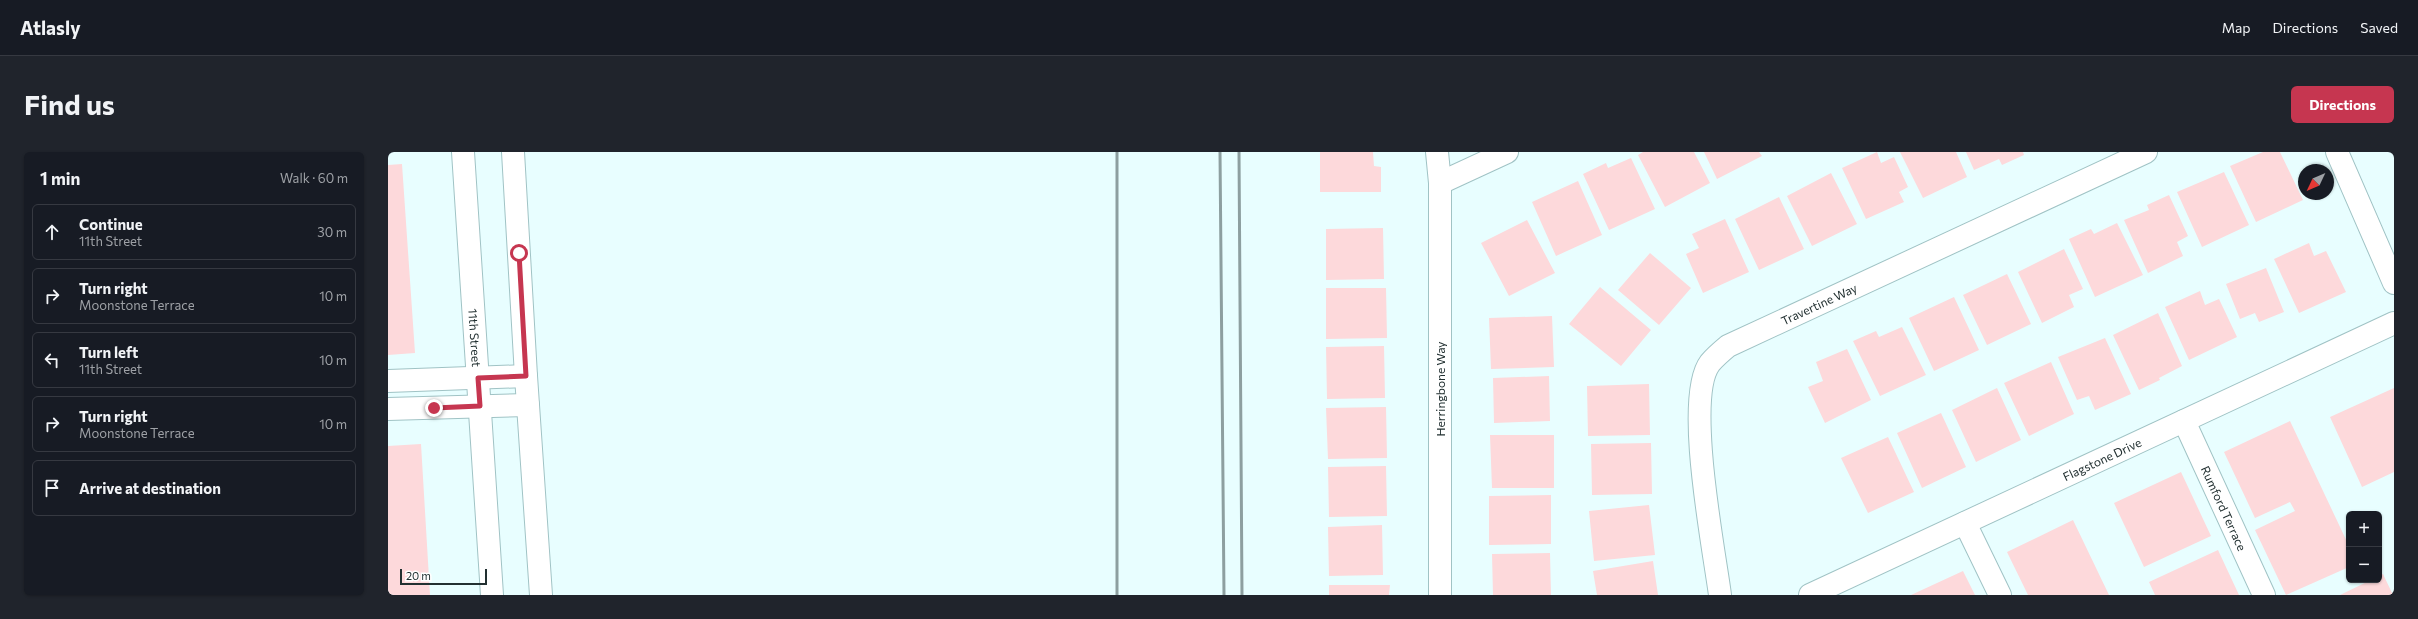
<!DOCTYPE html>
<meta charset="utf-8">
<style>
:root{--surface:#171b24;--page:#20242c;--text:#f1f3f6;--muted:#9ea1a6;--line:#363941;--accent:#c63650}
body{margin:0;font-family:Commissioner,sans-serif;background:var(--page);color:var(--text)}
.controls{position:absolute;right:12px;bottom:12px;display:grid;overflow:hidden;border-radius:6px;box-shadow:0 1px 3px #0004}
.controls button{width:36px;height:36px;display:grid;place-items:center;padding:0;border:0;border-bottom:1px solid var(--line);background:var(--surface);color:var(--text);font:20px sans-serif}
.compass{position:absolute;left:1910px;top:12px;width:36px;height:36px;border-radius:50%;background:var(--surface);box-shadow:0 1px 3px #0004;rotate:226deg}
.scale{position:absolute;left:12px;bottom:10px;width:87px;box-sizing:border-box;padding-left:4px;border:2px solid #223031;border-top:0;font-size:11px;line-height:14px;white-space:nowrap;color:#223031;-webkit-text-stroke:3px #fff;paint-order:stroke}
.stop{position:absolute;width:12px;height:12px;margin:-9px;border:3px solid #c63650;border-radius:50%;background:#fff}
.stop.end{background:#c63650;border-color:#fff;box-shadow:0 1px 4px #0008}
.list{margin:0;padding:0;list-style:none}
h2{display:flex;justify-content:space-between;align-items:center;height:52px;margin:0;padding:0 16px;font-size:17px}
h2 small{font-size:13px;font-weight:400;color:var(--muted)}
.list li{display:grid;grid-template-columns:26px 1fr auto;gap:12px;align-items:center;box-sizing:border-box;height:56px;margin:0 8px 8px;padding:0 8px;border:1px solid var(--line);border-radius:6px}
.list b{display:block;font-size:15px;white-space:nowrap}
.list p{margin:0;font-size:13px;white-space:nowrap;color:var(--muted)}
.list em{font-size:13px;font-style:normal;color:var(--muted)}
.icon{flex:none;width:22px;height:22px;fill:none;stroke:currentColor;stroke-width:2;stroke-linecap:round;stroke-linejoin:round}
.map{position:relative;flex:none;width:2006px;height:443px;overflow:hidden;border-radius:6px}
header{display:flex;align-items:center;gap:24px;box-sizing:border-box;height:56px;padding:0 20px;background:var(--surface);border-bottom:1px solid var(--line)}
header strong{font-size:19px}
nav{display:flex;gap:22px;margin-inline-start:auto;font-size:14px}
.intro{display:flex;align-items:center;justify-content:space-between;box-sizing:border-box;height:96px;padding:0 24px}
h1{margin:0;font-size:28px}
.button{padding:10px 18px;border-radius:6px;background:var(--accent);color:#fff;font-size:14px;font-weight:700}
main{display:flex;gap:24px;padding:0 24px}
aside{flex:1;background:var(--surface);border-radius:6px;box-shadow:0 1px 3px #0004}
.map>svg:first-child{display:block}
.building{fill:#fdd9db}
.lines{fill:none;stroke-linecap:round;stroke-linejoin:round}
.minor-casing{stroke:#a0c3c5;stroke-width:24}
.minor{stroke:#fff;stroke-width:22}
.rail{stroke:#8d9fa0;stroke-width:3}
.route{stroke:#c63650;stroke-width:5}
.labels{text-anchor:middle;dominant-baseline:central;stroke-width:3.5;stroke-linejoin:round;paint-order:stroke}
.street-label{font-size:12px;fill:#223031;stroke:#fff}
</style>
<header>
<strong>Atlasly</strong>
<nav><a>Map</a><a>Directions</a><a>Saved</a></nav>
</header>
<div class="intro"><h1>Find us</h1><a class="button">Directions</a></div>
<main>
<aside>
<h2>1 min<small>Walk · 60 m</small></h2>
<ul class="list">
<li><svg class="icon" aria-label="ahead" viewBox="0 0 24 24"><path d="M12 20V5M6 11l6-6 6 6"/></svg><div><b>Continue</b><p>11th Street</p></div><em>30 m</em></li>
<li><svg class="icon" aria-label="right" viewBox="0 0 24 24"><path d="M7 20v-9h11M14 6l5 5-5 5"/></svg><div><b>Turn right</b><p>Moonstone Terrace</p></div><em>10 m</em></li>
<li><svg class="icon" aria-label="left" viewBox="0 0 24 24"><path d="M17 20v-9H6M10 6l-5 5 5 5"/></svg><div><b>Turn left</b><p>11th Street</p></div><em>10 m</em></li>
<li><svg class="icon" aria-label="right" viewBox="0 0 24 24"><path d="M7 20v-9h11M14 6l5 5-5 5"/></svg><div><b>Turn right</b><p>Moonstone Terrace</p></div><em>10 m</em></li>
<li><svg class="icon" aria-label="arrive" viewBox="0 0 24 24"><path d="M6 21V4h12l-3 4 3 4H6"/></svg><div><b>Arrive at destination</b></div></li>
</ul>
</aside>
<div class="map">
<svg width="2006" height="443" viewBox="0 0 2006 443">
<rect width="100%" height="100%" fill="#e8feff"/>
<path class="building" d="M932 0H985L986 14 993 15V40H932Z
M1255 0H1306L1322 31 1277 55 1250 3Z
M1316 0H1371L1374 4 1329 27Z
M1489 0 1493 11 1506 5 1520 35 1511 40 1516 50 1478 67 1454 16Z
M1512 0H1568L1579 25 1535 46Z
M1578 0H1635L1636 3 1614 13 1611 7 1586 18Z
M1875 0H1892L1915 48 1868 70 1842 14Z
M1243 6 1267 57 1221 78 1195 22 1218 11 1220 16Z
M14 12 27 201 0 203V13Z
M1836 20 1861 73 1814 95 1789 40Z
M1443 21 1469 72 1424 94 1399 44Z
M1190 29 1214 83 1168 104 1144 50Z
M1781 43 1800 84 1789 90 1795 104 1760 121 1736 68 1761 58 1759 53Z
M1391 45 1416 97 1371 118 1347 67Z
M1337 67 1361 120 1315 141 1298 102 1311 96 1304 82Z
M1139 68 1167 121 1121 144 1093 91Z
M1729 71 1755 123 1707 145 1681 87 1703 77 1706 82Z
M995 76 996 127 938 128V77Z
M1921 91 1926 104 1938 99 1958 140 1911 161 1886 107Z
M1676 97 1695 137 1681 143 1686 155 1654 171 1630 120Z
M1262 101 1303 136 1271 173 1230 138Z
M1878 116 1896 160 1871 170 1867 161 1852 167 1838 132Z
M1619 122 1643 172 1599 193 1575 143Z
M1212 135 1263 178 1233 214 1181 172Z
M938 136H998L999 186 938 187Z
M1812 139 1817 153 1831 147 1849 185 1801 208 1777 155Z
M1566 145 1591 198 1546 219 1521 166Z
M1770 161 1794 214 1771 226 1772 228 1751 238 1725 183Z
M1164 164 1166 215 1103 217 1101 166Z
M1514 175 1538 223 1492 244 1465 189 1488 179 1491 185Z
M1717 186 1743 242 1707 258 1701 244 1689 248 1670 205Z
M996 194 997 246 939 247 938 195Z
M1459 197 1483 248 1437 271 1420 235 1435 229 1428 210Z
M1663 210 1686 262 1641 284 1616 231Z
M1161 224 1162 269 1106 271 1105 226Z
M1261 232 1262 283 1200 284 1199 234Z
M1609 236 1633 288 1588 310 1564 258Z
M2006 236V320L1974 335 1942 265Z
M998 255 999 306 940 307 938 256Z
M1553 261 1578 315 1534 336 1509 281Z
M1902 269 1961 394V415L1898 443 1867 378 1907 359 1902 350 1867 366 1836 300Z
M1102 283H1166V336H1104Z
M1500 285 1526 340 1480 361 1453 306Z
M1263 291 1264 342 1204 343 1203 292Z
M33 292 42 443H0V294Z
M998 314 999 364 941 365 940 315Z
M1793 320 1823 384 1756 415 1726 351Z
M1163 343V392L1101 393V344Z
M1261 353 1267 403 1206 409 1201 359Z
M1685 368 1721 443H1640L1619 400Z
M994 373 995 423 941 424 940 375Z
M1830 398 1851 443H1767L1761 430Z
M1162 401 1163 443H1105L1104 402Z
M1265 409 1270 443H1209L1205 419Z
M1575 419 1587 443H1523Z
M1995 422 2005 443H1952L1983 428H1991V424Z
M941 433H1002L1001 443H941Z"/>
<g class="lines">
<g class="minor-casing">
<g id="minor">
<path id="s1" d="M75 0 104 443"/>
<path d="M125 0 138 224 153 443"/>
<path d="M1049 0 1052 31V443"/>
<path d="M1949 0 2006 131"/>
<path d="M1052 31 1119 0"/>
<path d="M0 229 138 224"/>
<path d="M0 257 140 253"/>
<path id="s2" d="M1796 269 1876 443"/>
<path d="M1577 371 1612 443"/>
<path id="s3" d="M1332 443C1326 397 1296 245 1322 211 1327 205 1334 199 1340 194L1758 0"/>
<path id="s4" d="M1422 443 2006 171"/>
</g>
</g>
<use href="#minor" class="minor"/>
<path class="rail" d="M729 0V443
M832 0 836 443
M851 0 854 443"/>
</g>
<g class="lines">
<path class="route" d="M46 256 92 254 90 226 138 224 131 101"/>
</g>
<g class="labels">
<g class="street-label">
<text stroke="none"><textPath href="#s3" startOffset="360">Travertine Way</textPath></text>
<text stroke="none"><textPath href="#s1" startOffset="186">11th Street</textPath></text>
<text transform="translate(1052 237) rotate(-90)">Herringbone Way</text>
<text stroke="none"><textPath href="#s4" startOffset="322">Flagstone Drive</textPath></text>
<text stroke="none"><textPath href="#s2" startOffset="96">Rumford Terrace</textPath></text>
</g>
</g>
</svg>
<div class="controls">
<button>+</button>
<button>−</button>
</div>
<svg class="compass" viewBox="-18 -18 36 36"><path d="M0-13l5 13h-10z" fill="#e53935"/><path d="M0 13l5-13h-10z" fill="#9ea1a6"/></svg>
<div class="scale">20 m</div>
<div class="stop" style="left:131px;top:101px"></div>
<div class="stop end" style="left:46px;top:256px"></div>
</div>
</main>
